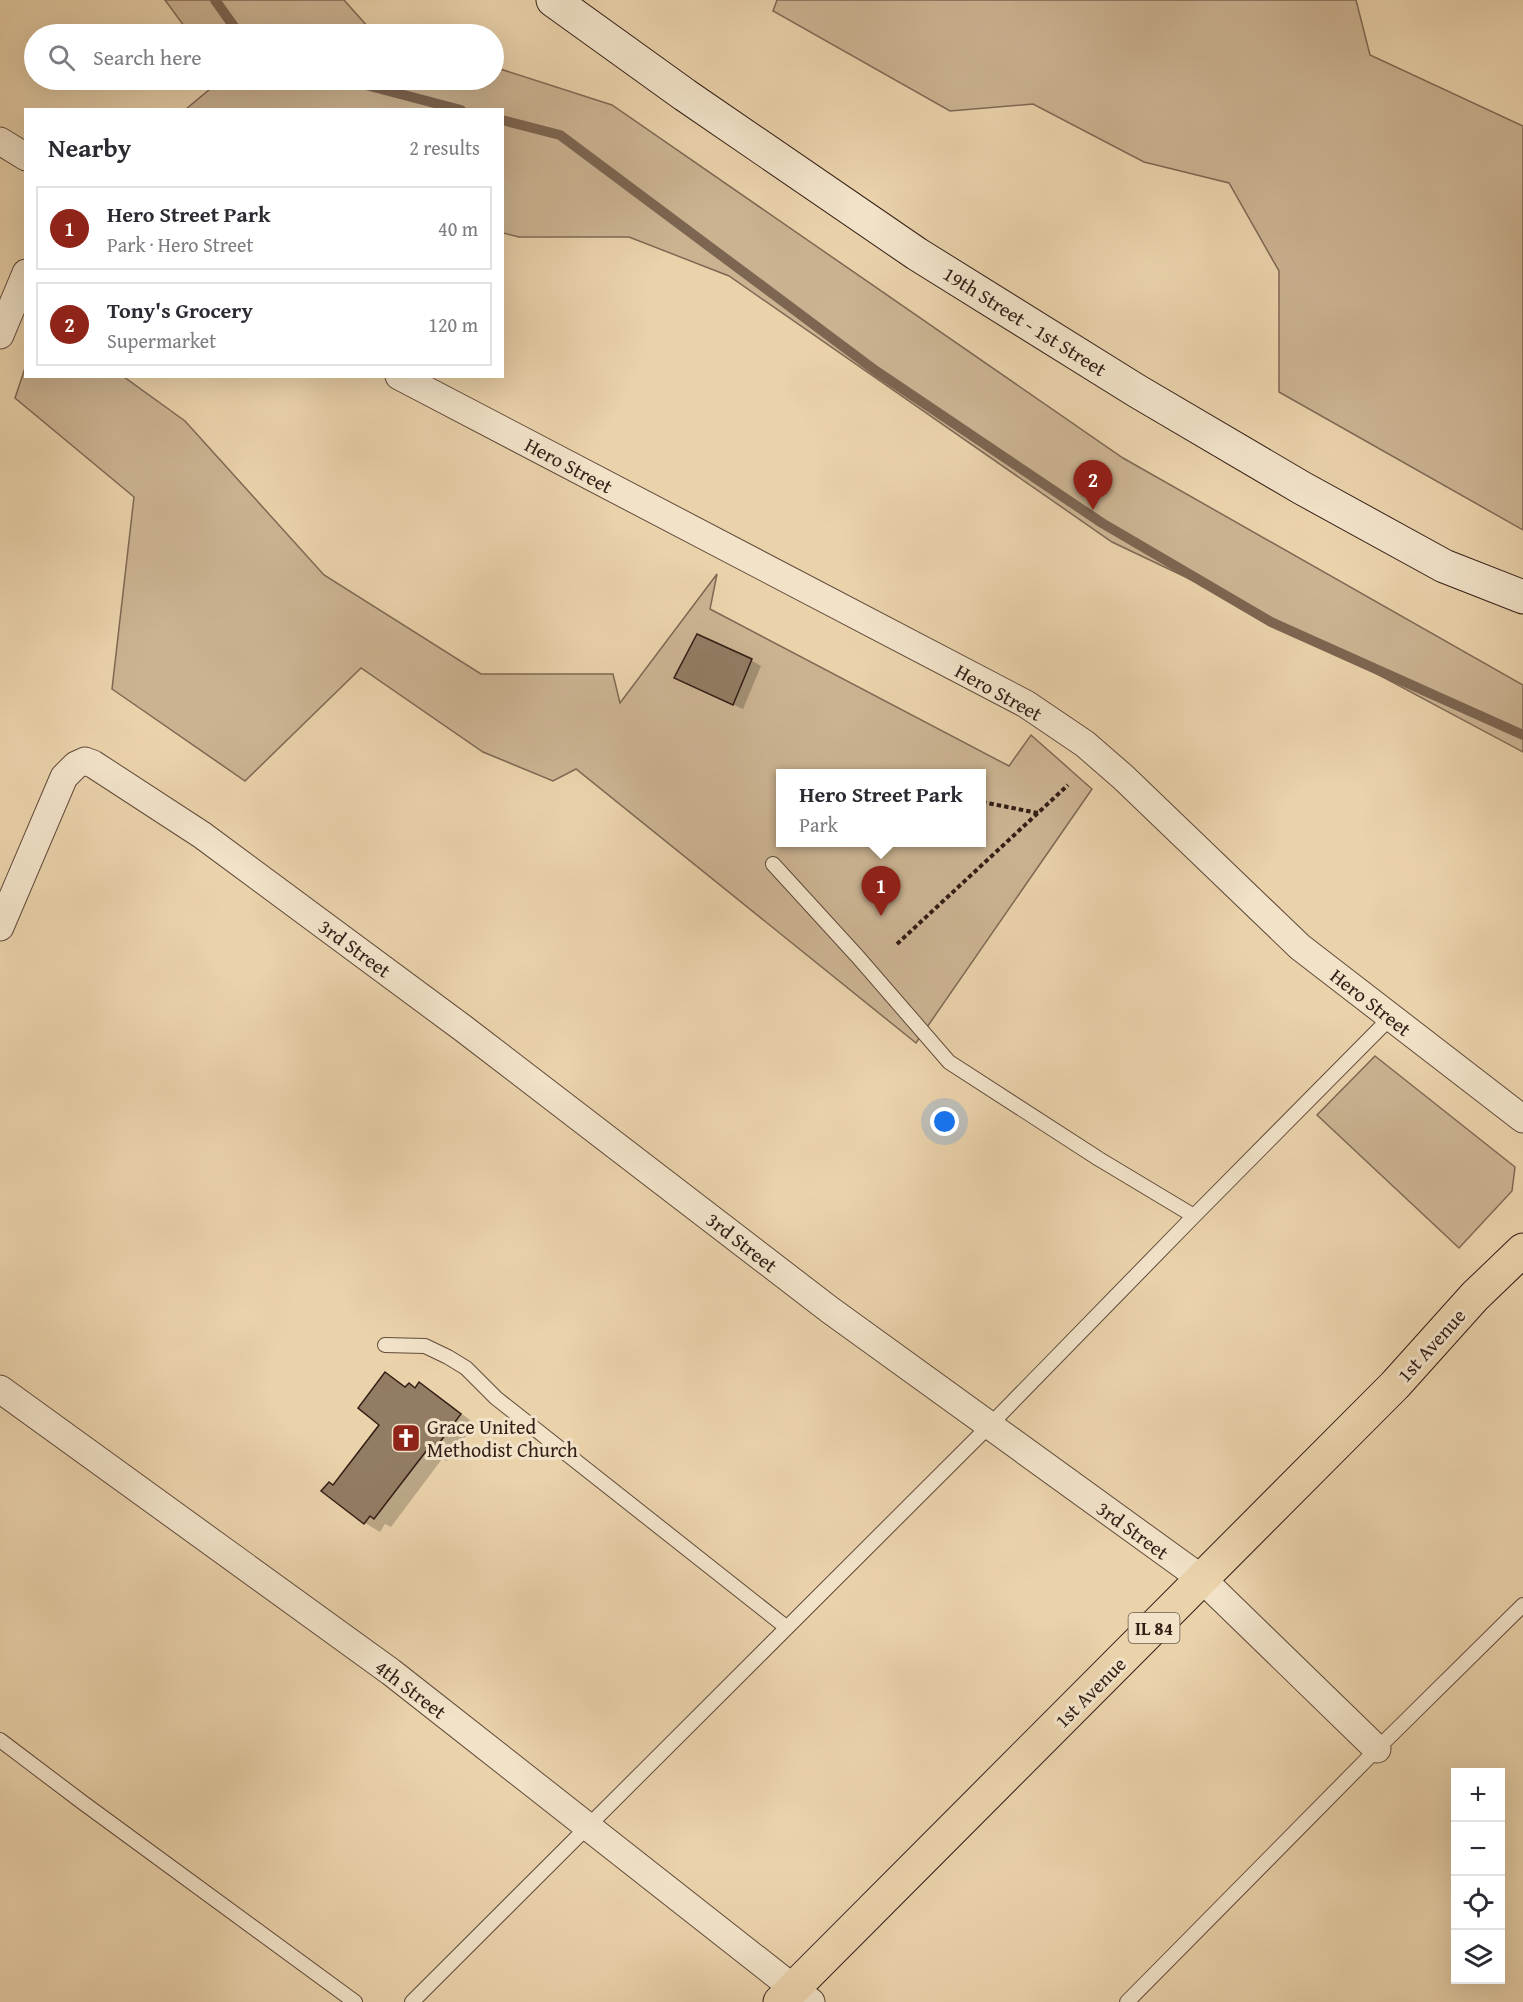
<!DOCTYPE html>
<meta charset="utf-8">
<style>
:root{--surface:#fff;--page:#f7f7f7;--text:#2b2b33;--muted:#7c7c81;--line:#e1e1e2;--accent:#8f2418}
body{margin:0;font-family:"Gentium Book Plus",serif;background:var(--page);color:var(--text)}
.controls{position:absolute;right:18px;bottom:18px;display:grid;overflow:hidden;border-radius:0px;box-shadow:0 6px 24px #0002}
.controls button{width:54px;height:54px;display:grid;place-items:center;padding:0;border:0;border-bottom:2px solid var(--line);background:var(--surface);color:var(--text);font:30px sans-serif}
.you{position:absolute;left:945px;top:1122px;width:21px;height:21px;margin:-15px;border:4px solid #fff;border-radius:50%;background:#1a73e8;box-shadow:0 0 0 9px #1a73e833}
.badge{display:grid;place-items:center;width:39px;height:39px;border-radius:50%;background:var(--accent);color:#fff;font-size:20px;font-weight:700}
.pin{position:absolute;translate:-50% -50px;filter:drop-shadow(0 2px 3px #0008)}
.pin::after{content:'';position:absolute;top:32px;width:21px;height:18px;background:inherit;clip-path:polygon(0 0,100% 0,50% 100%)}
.popup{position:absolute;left:776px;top:769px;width:210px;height:78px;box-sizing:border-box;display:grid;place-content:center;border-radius:0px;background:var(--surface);filter:drop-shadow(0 2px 4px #0005);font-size:20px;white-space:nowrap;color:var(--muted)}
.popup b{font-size:22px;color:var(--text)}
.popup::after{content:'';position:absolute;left:50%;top:100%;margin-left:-12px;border:12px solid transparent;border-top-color:var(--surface)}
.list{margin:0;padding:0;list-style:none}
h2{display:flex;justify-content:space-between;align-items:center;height:78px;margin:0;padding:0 24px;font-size:26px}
h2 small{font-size:20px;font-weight:400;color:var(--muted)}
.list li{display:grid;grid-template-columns:39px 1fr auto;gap:18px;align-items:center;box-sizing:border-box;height:84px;margin:0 12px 12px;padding:0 12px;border:2px solid var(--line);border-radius:0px}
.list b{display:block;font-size:22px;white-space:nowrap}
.list p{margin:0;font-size:20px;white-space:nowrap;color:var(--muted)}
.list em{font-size:20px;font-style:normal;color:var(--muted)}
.icon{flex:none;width:33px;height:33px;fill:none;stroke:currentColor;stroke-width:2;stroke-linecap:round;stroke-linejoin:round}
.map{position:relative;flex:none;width:1523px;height:2002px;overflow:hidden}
.search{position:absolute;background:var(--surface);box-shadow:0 6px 24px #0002;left:24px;top:24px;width:480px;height:66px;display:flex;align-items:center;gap:15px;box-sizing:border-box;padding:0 21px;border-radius:33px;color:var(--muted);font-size:22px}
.panel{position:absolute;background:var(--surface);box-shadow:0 6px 24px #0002;left:24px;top:108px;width:480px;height:270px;border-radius:0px}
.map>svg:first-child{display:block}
.green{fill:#cbb392;stroke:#7f6854;stroke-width:1.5;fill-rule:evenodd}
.shadow{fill:#0003}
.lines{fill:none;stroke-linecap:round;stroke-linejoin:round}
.stream{stroke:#7c6551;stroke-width:10}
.building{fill:#927c63;stroke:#331e16;stroke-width:1.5}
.lane-casing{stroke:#614b3b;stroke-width:16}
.street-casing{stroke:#614b3b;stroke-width:29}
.secondary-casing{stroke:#331e16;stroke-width:35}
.primary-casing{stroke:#331e16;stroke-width:35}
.path{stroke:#331e16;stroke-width:4;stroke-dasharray:4.5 3;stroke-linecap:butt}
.lane{stroke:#f1e2c8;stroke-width:14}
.street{stroke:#f1e2c8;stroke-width:27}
.secondary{stroke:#f1e2c8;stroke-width:33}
.primary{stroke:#ead2ab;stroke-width:33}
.labels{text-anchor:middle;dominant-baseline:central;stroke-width:6;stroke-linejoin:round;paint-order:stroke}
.shield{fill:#f1e2c8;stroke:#6c594b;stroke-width:1.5}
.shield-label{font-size:18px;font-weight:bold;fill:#331e16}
.street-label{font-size:20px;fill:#331e16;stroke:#f1e2c8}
.poi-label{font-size:20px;fill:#331e16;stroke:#f1e2c8;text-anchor:start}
</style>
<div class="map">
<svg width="1523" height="2002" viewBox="0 0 1523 2002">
<rect width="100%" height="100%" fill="#ead2ab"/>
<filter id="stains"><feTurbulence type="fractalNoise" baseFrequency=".00333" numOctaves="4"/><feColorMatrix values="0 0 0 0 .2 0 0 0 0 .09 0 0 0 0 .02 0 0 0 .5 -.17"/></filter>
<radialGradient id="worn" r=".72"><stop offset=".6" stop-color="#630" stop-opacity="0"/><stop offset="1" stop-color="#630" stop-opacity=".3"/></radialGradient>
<path class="green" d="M165 0H344L369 28 390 34H190Z
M777 0H1356L1370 55 1523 126V530L1279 392V271L1229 183 1144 162 1033 104 950 111 773 11Z
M494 67 612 105 1123 458 1523 685V752L1278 621 1112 542 729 276 629 237H519L503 233 502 110 186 109 221 80H494Z
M25 368 26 376 124 377 185 421 324 575 481 674H613L620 703 717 574 710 609 1009 766 1031 735 1092 789 916 1043 576 769 553 781 483 752 361 668 245 781 112 689 134 497 15 398ZM780 774H982V842H780Z
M1375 1056 1515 1167 1512 1191 1459 1248 1317 1115Z"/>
<path class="shadow" d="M751 660 761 666 743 709 686 683Z
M385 1374 407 1388 416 1389 420 1384 435 1393 475 1424 447 1461 442 1459 391 1527 385 1524 380 1532 365 1523 334 1487 381 1425Z"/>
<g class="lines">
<path class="stream" d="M215 0 235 28 243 34
M347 80 461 110
M502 120 560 135 876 371 1102 523 1271 622 1523 735"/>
</g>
<path class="building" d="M697 634 752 659 733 705 674 678Z
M385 1372 405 1387 409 1383 415 1388 419 1382 461 1414 431 1454 427 1450 374 1519 370 1516 364 1524 321 1491 329 1482 333 1485 379 1425 358 1408Z"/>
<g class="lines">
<g class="lane-casing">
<path id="lane" d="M773 864 858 957 949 1062 1099 1159 1194 1216
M385 1345 425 1346 448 1357 466 1368 496 1398 786 1627
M0 1740 82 1802 355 2002
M412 2002 989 1426 1194 1216 1391 1017
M1127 2002 1377 1749 1523 1605"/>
</g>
<g class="street-casing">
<path id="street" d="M0 141 26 157
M0 335 26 273
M399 376 1026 704 1085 744 1123 777 1300 947 1523 1119
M0 927 64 777 76 765 85 761 93 764 202 835 464 1029 830 1310 1202 1579 1377 1749
M0 1389 391 1672 811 2002"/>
</g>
<g class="secondary-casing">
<path id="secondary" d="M553 0 685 95 917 254 1137 391 1302 488 1444 566 1523 597"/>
</g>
<g class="primary-casing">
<path id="primary" d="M780 2002 1395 1385 1475 1296 1523 1250"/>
</g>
<path class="path" d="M982 802 1038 813
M897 944 1068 785"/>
<use href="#lane" class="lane"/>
<use href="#street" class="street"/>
<use href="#secondary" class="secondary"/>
<use href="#primary" class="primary"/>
</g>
<defs>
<g id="church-square" transform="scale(1.5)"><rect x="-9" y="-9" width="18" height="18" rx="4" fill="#8f2418" stroke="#f1e2c8"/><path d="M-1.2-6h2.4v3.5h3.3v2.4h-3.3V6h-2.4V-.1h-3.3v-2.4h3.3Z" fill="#fff"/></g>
</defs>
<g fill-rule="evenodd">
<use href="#church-square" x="406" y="1438"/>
</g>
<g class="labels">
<rect class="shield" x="1128.5" y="1613" width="51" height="30" rx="4.5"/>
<g class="shield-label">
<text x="1154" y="1628">IL 84</text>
</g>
<g class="street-label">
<text transform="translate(1025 321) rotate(32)">19th Street - 1st Street</text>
<text transform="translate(569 465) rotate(28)">Hero Street</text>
<text transform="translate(999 692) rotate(29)">Hero Street</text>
<text transform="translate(355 948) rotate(36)">3rd Street</text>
<text transform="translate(1371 1002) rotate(38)">Hero Street</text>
<text transform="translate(742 1242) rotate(38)">3rd Street</text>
<text transform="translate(1431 1345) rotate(-48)">1st Avenue</text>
<text transform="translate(1133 1530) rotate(36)">3rd Street</text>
<text transform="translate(411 1689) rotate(37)">4th Street</text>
<text transform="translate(1090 1692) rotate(-45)">1st Avenue</text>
</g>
<g class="poi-label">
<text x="427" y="1426">Grace United<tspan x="427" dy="23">Methodist Church</tspan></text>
</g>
</g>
<rect width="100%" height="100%" filter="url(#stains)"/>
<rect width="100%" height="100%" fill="url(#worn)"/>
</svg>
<div class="controls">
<button>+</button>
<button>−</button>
<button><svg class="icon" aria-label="locate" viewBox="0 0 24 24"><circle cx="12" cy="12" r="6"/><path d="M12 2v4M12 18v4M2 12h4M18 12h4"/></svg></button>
<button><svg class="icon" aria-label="layers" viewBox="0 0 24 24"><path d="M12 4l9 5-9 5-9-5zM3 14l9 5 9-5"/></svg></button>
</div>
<div class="you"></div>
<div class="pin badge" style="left:881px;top:916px">1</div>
<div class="popup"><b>Hero Street Park</b>Park</div>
<div class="pin badge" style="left:1093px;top:510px">2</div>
<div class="search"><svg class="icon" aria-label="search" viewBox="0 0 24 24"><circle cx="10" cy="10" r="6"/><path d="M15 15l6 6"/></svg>Search here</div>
<section class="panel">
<h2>Nearby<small>2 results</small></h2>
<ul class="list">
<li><span class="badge">1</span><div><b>Hero Street Park</b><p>Park · Hero Street</p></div><em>40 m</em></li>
<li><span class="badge">2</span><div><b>Tony's Grocery</b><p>Supermarket</p></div><em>120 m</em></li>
</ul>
</section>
</div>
